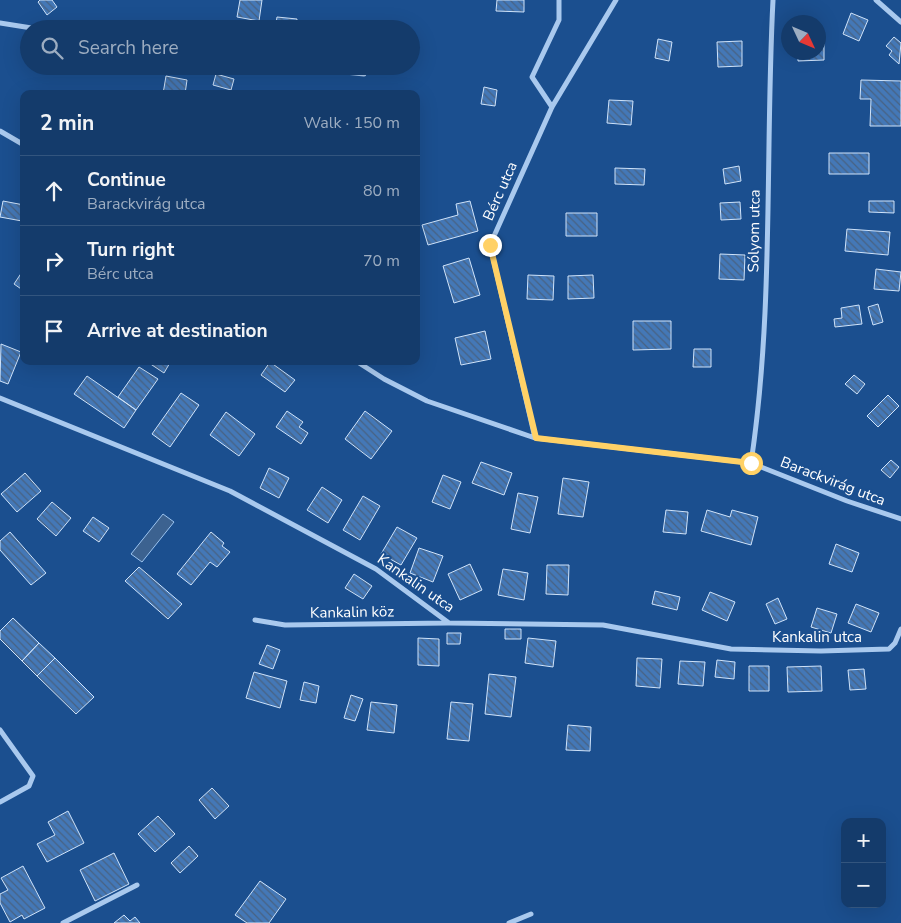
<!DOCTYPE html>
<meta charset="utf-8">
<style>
:root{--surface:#143b6b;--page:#214673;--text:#f1f3f6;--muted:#9dadc1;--line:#33557e}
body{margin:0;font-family:"Nunito Sans",sans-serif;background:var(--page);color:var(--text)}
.controls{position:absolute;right:15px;bottom:15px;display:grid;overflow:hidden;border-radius:10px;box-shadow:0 5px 20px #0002}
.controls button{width:45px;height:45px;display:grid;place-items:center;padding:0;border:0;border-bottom:1px solid var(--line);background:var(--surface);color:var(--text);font:25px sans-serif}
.compass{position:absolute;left:781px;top:15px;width:45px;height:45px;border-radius:50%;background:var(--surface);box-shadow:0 5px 20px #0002;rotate:134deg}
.stop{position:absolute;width:15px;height:15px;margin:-11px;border:4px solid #ffd166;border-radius:50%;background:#fff}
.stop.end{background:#ffd166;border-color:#fff;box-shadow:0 1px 5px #0008}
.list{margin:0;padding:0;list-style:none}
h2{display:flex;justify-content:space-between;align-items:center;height:65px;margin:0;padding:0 20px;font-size:21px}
h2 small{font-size:16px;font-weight:400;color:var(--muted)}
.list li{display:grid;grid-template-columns:32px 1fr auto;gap:15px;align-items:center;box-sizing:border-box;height:70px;padding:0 20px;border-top:1px solid var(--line)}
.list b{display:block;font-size:19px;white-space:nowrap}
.list p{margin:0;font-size:16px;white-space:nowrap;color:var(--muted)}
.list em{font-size:16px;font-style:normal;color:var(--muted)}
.icon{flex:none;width:28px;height:28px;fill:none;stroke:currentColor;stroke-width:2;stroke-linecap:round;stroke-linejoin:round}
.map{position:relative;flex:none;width:901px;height:923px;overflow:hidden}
.search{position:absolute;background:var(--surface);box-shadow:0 5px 20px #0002;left:20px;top:20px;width:400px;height:55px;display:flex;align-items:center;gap:12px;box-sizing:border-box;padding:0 18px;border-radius:28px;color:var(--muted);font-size:19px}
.panel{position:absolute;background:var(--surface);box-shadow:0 5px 20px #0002;left:20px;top:90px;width:400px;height:275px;border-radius:10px}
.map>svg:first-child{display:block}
.water{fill:#3c6290;stroke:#9cc4f0}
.building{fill:url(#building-back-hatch);stroke:#cfe3fa}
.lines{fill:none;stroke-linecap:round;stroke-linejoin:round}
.minor{stroke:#a9c9ee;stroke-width:5}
.route{stroke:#ffd166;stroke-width:6}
.labels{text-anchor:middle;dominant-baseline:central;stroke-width:4;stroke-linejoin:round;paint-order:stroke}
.street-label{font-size:15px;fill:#fff;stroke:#1b4f8f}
</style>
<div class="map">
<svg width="901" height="923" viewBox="0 0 901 923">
<defs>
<pattern id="building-back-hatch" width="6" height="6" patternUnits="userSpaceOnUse" patternTransform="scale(1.25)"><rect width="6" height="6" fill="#4478b7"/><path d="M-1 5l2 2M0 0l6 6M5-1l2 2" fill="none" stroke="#486282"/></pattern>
</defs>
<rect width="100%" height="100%" fill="#1b4f8f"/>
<path class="water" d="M163 514 174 522 142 562 131 554Z"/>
<path class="building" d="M40 0H52L57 7 47 15 38 2Z
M240 0H262L259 21 237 17Z
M497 0H524V12L496 11Z
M851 13 868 20 859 41 843 34Z
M277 17 297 19 296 29H275Z
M894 37 901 43 899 64 889 55 892 51 886 46Z
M658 39 672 42 669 61 655 58Z
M818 39H824V60L798 61V52H818Z
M742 41V66L718 67 717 42Z
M216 74 234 79 231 90 213 85Z
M166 76 187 80 185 94H163Z
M861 80 901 81V126H870L871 99H860Z
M484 87 497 90 495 106 481 104Z
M609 100 633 101 631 125 607 123Z
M829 153H869V174H829Z
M739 166 741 181 725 184 723 169Z
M615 168 645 169 644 185 615 184Z
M3 201 24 205 22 221 0 217Z
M470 201 478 231 428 245 422 225 458 215 456 204Z
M869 201H894V213L869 212Z
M740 202 741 219 721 220 720 203Z
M566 213H597V236H566Z
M847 229 890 232 888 255 845 251Z
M720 254 745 255 744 280 719 279Z
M469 258 480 295 454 303 443 266Z
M24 269V291L14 284Z
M876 269 901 272 899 291 874 289Z
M528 275 554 276 553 300 527 299Z
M593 275 594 298 568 299V276Z
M878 304 883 322 873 325 868 307Z
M859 305 862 324 835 327 834 319 842 318 841 308Z
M633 321H671V349L633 350Z
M485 331 491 359 461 365 455 338Z
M1 344 21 352 8 384 0 381Z
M694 349H711V367H693Z
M146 361H171L164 373Z
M270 362 295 380 285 392 261 375Z
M139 367 158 379 136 410 118 397Z
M854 375 865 384 857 394 845 384Z
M87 376 136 410 124 428 74 394Z
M181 393 199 405 170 447 152 434Z
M888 395 899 406 878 427 867 416Z
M287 411 303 422 299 427 308 433 301 444 276 427Z
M365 411 392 431 371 459 345 439Z
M226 412 255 434 239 456 210 435Z
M891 460 899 467 890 478 881 470Z
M481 462 512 473 504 495 472 483Z
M269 468 289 478 279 498 260 488Z
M25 473 41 491 17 512 1 494Z
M443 475 461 482 450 509 432 502Z
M563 478 589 482 583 517 558 514Z
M322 487 342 500 328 523 307 510Z
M518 493 538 497 530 533 511 529Z
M363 496 380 506 360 540 343 530Z
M52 502 71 518 56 536 37 519Z
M666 510 688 512 686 534 663 532Z
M707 510 730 517 732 510 758 517 751 545 701 531Z
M93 517 109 528 99 542 83 531Z
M397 527 417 538 401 565 381 554Z
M10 532 46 573 31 585 0 550V541Z
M211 532 224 543 222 546 230 552 217 567 210 562 191 585 177 574Z
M836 544 859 553 852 572 829 564Z
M419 548 443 556 433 582 410 573Z
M470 564 482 590 460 600 448 574Z
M547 565H569L568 595 546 594Z
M139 567 182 604 168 619 125 581Z
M503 569 528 573 524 600 498 595Z
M354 574 372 586 363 599 345 588Z
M655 591 680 597 677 610 652 604Z
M710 592 735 602 727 621 702 610Z
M778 598 787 619 775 624 766 604Z
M856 604 879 613 871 632 848 623Z
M817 608 837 614 831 633 811 627Z
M13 618 39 643 22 661 0 639V631Z
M505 629H521V639H505Z
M447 633H461L460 644H447Z
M418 638 439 639V666L418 665Z
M528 638 556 641 553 667 525 663Z
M39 643 55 658 37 676 22 661Z
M267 645 280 650 273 669 259 664Z
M55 658 94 697 76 714 37 676Z
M637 658 662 659 660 688 636 686Z
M717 660 735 662 734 679 715 677Z
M680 661 705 662 703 686 678 684Z
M749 666H769V691H749Z
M821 666 822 691 788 692 787 667Z
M864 669 866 689 850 690 848 670Z
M254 672 287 681 280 708 246 698Z
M489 674 516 677 511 717 485 714Z
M304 682 319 686 316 703 300 700Z
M351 695 363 699 355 721 344 718Z
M371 702 397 705 394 733 367 730Z
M451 702 473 704 469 741 447 739Z
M568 725 591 727 590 751 566 750Z
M212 788 229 806 215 819 199 800Z
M68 811 84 843 47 862 37 844 55 835 48 822Z
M158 816 175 834 155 852 138 834Z
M189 846 198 856 180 873 171 863Z
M114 853 129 884 95 901 80 870Z
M23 866 45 908 24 919 22 915 10 922 0 903V894L8 890 1 878Z
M260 881 286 899 269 923H247L235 915Z
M124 915 130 921 135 917 140 923H114Z"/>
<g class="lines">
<path class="minor" d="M876 0 901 22
M0 23 38 29
M289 66 364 74
M552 107 532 77 559 20V0
M0 131 24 145
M356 361 384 379 427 401 535 438 751 463 847 501 901 519
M0 398 230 491 376 569 449 623 603 625 731 649 821 651 889 649 895 643 901 629
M535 438 490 245 552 107 616 0
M751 463C774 310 765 154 773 0
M255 620 285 625 448 623
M0 730 33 776 29 786 0 802
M63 923 137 885
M509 923 531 914"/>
</g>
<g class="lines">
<path class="route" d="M490 245 536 438 751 463"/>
</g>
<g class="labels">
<g class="street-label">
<text transform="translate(500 191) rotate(-66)">Bérc utca</text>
<text transform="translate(754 231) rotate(-89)">Sólyom utca</text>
<text transform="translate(833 481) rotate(21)">Barackvirág utca</text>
<text transform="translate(416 583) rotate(35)">Kankalin utca</text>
<text transform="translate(352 612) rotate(-1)">Kankalin köz</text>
<text x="817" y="637">Kankalin utca</text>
</g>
</g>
</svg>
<div class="controls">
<button>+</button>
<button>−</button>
</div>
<svg class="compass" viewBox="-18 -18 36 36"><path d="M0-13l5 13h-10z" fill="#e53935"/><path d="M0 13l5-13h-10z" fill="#9dadc1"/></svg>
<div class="stop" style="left:751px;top:463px"></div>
<div class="stop end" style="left:490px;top:245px"></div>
<div class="search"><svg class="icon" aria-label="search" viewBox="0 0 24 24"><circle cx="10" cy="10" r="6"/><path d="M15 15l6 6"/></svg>Search here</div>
<section class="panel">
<h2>2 min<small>Walk · 150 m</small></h2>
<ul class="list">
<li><svg class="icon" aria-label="ahead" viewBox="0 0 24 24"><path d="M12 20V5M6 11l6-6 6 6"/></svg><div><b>Continue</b><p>Barackvirág utca</p></div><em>80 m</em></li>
<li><svg class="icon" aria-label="right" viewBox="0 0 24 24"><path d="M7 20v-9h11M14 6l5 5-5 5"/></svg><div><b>Turn right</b><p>Bérc utca</p></div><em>70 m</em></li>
<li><svg class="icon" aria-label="arrive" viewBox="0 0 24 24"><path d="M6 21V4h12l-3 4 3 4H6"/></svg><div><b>Arrive at destination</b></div></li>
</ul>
</section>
</div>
